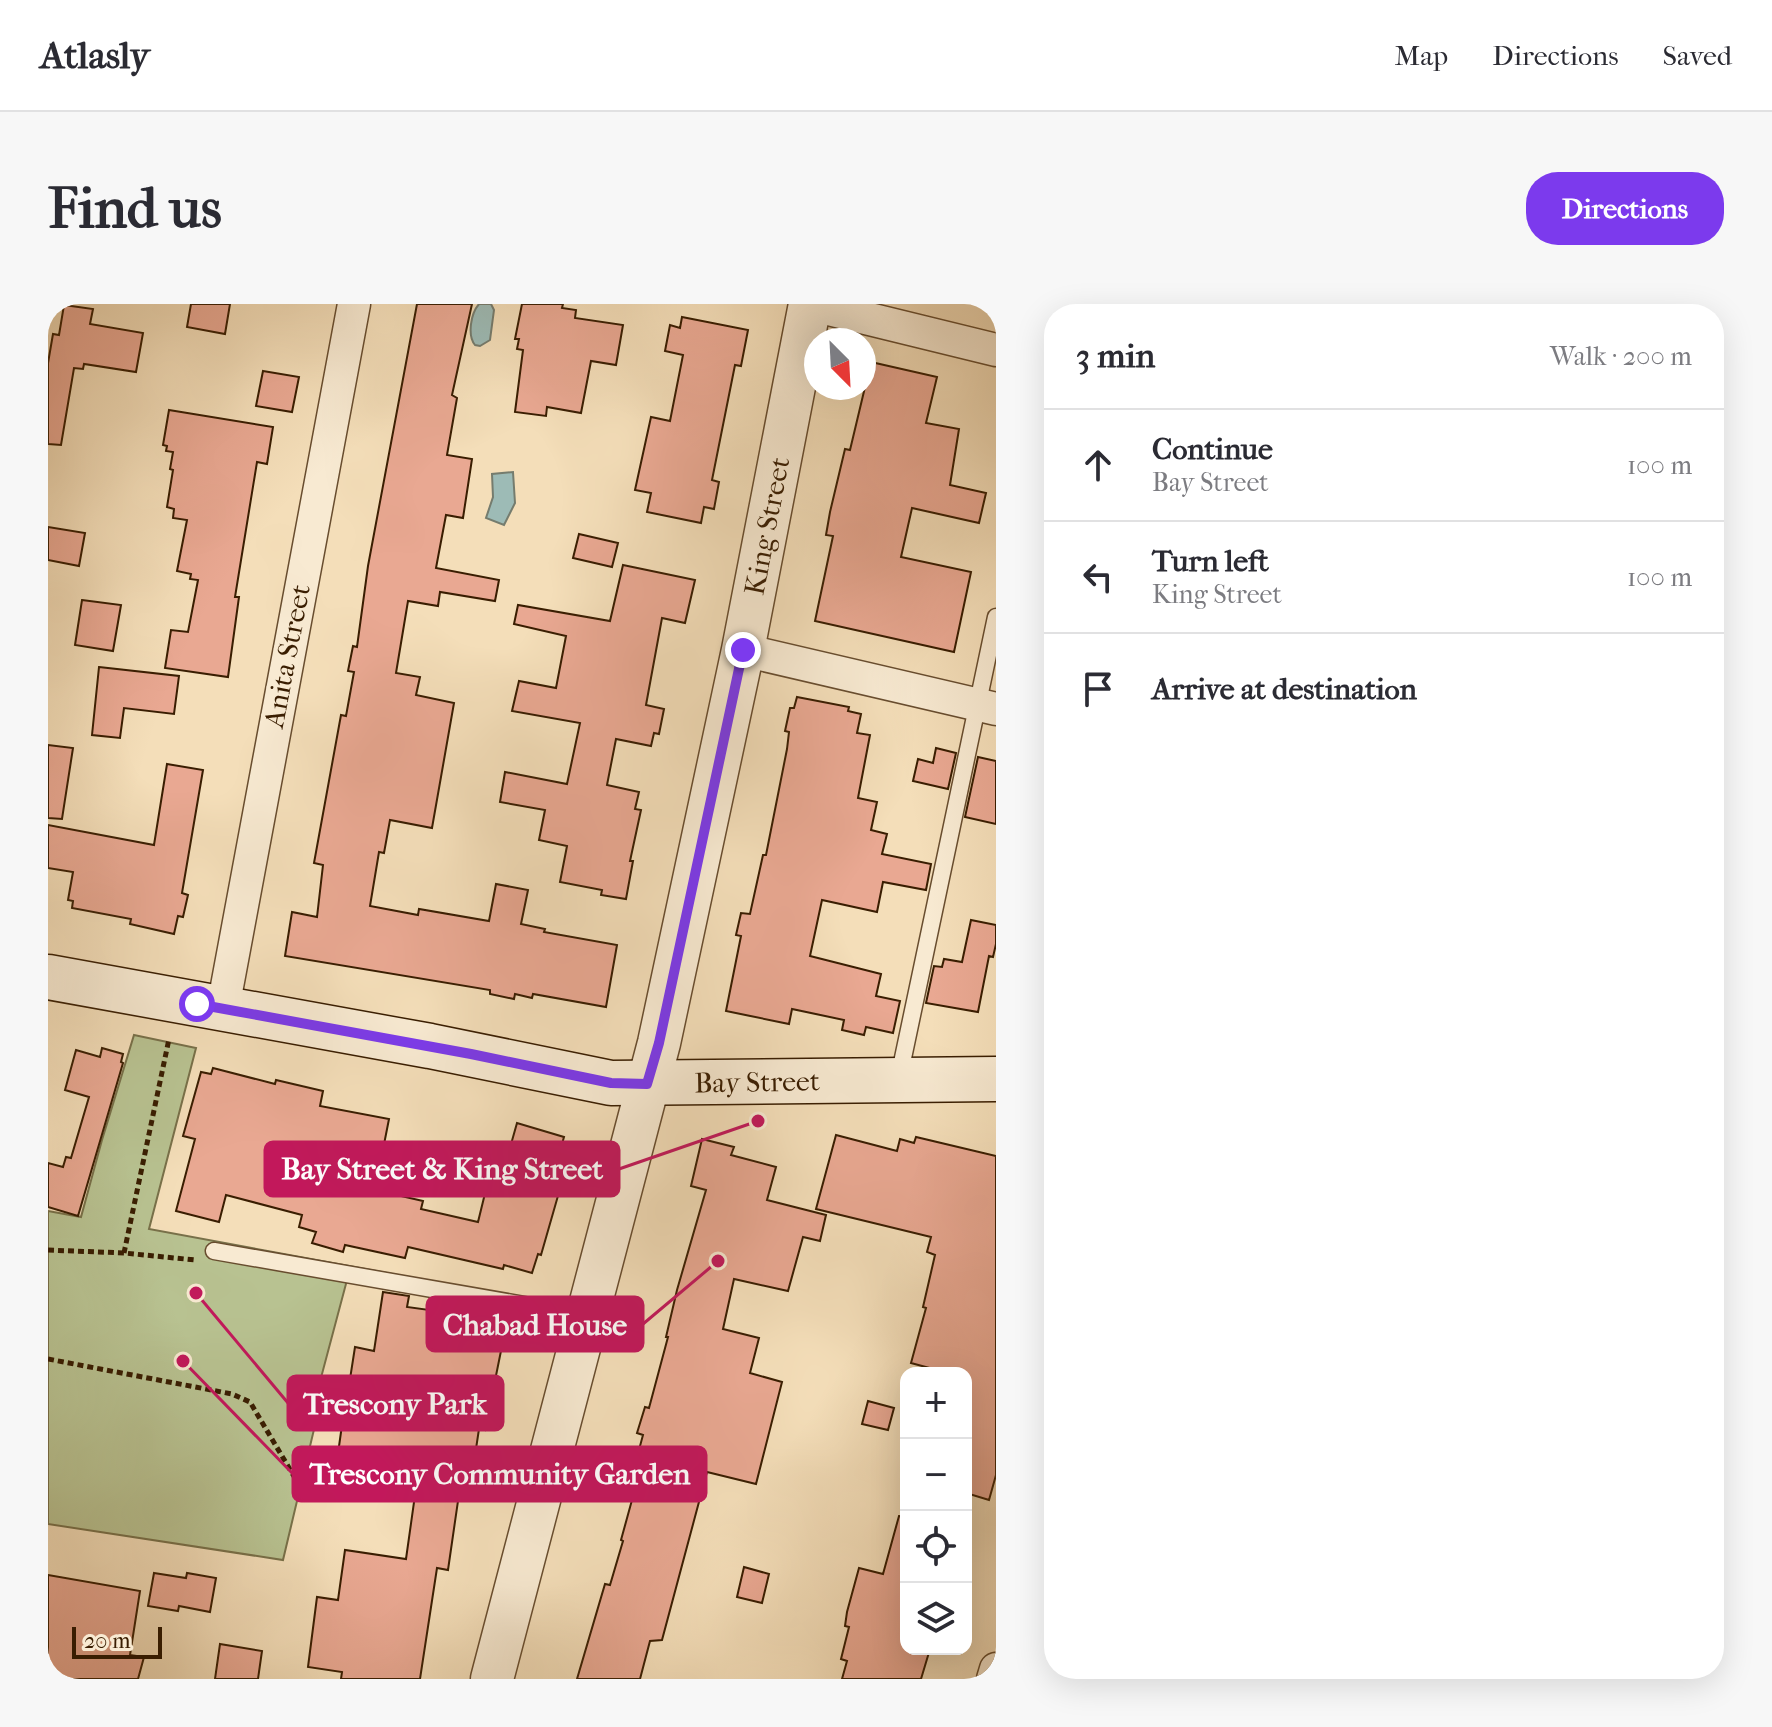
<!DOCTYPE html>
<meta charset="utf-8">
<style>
:root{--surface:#fff;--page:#f7f7f7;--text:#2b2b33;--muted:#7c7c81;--line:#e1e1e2;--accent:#7c3aed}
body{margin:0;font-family:"IM FELL French Canon",serif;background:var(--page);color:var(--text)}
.controls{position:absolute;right:24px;bottom:24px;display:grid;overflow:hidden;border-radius:16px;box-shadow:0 8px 32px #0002}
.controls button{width:72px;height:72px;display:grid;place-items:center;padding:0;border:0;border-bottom:2px solid var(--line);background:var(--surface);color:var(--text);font:40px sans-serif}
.compass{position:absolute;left:756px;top:24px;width:72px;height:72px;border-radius:50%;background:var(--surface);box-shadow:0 8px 32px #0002;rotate:156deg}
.scale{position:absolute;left:24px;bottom:20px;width:90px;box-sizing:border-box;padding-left:8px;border:4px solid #391d01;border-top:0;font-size:22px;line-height:28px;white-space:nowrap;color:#391d01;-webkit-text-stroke:6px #f8ead2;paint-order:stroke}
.stop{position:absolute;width:24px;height:24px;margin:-18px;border:6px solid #7c3aed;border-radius:50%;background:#fff}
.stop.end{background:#7c3aed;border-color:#fff;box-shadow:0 2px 8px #0008}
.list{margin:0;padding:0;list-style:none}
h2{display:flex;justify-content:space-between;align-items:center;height:104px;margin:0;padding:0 32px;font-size:34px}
h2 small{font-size:26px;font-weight:400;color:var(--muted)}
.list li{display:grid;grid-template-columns:52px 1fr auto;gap:24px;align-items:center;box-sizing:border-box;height:112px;padding:0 32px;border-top:2px solid var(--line)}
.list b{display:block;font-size:30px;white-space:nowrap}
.list p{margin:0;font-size:26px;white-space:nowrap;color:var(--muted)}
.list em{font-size:26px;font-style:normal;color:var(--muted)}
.icon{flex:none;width:44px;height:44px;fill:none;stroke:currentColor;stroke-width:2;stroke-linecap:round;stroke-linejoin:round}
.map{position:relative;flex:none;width:948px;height:1375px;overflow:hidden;border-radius:32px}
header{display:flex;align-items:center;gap:48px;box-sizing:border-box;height:112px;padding:0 40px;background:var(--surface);border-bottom:2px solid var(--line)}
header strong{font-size:38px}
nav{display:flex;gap:44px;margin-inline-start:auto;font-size:28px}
.intro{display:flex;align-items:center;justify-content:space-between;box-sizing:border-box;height:192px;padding:0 48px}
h1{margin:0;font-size:56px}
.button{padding:20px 36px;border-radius:32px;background:var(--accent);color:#fff;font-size:28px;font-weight:700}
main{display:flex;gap:48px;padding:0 48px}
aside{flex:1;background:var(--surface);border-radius:32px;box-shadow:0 8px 32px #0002}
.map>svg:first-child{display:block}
.green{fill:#b8c291;stroke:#787049;stroke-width:2}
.water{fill:#9dbbb6;stroke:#757c6e;stroke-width:2}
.building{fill:#e9a892;stroke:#391d01;stroke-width:2}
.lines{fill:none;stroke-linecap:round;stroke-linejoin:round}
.service-casing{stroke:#684d2f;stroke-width:19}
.minor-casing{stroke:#684d2f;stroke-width:35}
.tertiary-casing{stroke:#684d2f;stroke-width:45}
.secondary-casing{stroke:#391d01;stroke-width:47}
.path{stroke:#391d01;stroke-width:5;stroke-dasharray:6 4;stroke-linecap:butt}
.service{stroke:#f8ead2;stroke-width:16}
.minor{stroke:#f8ead2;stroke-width:32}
.tertiary{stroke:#f8ead2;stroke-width:42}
.secondary{stroke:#f8ead2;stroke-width:44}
.route{stroke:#7c3aed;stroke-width:10}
.labels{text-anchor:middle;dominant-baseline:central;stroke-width:8;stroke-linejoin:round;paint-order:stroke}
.street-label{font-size:28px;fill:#391d01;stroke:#f8ead2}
.leader{fill:none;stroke:#c2185b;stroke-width:3}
.callout-dot{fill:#c2185b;stroke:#f8ead2;stroke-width:3}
.callout{fill:#c2185b;stroke:#c2185b;stroke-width:3}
.callout-label{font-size:30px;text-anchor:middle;font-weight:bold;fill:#fff}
</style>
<header>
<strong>Atlasly</strong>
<nav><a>Map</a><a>Directions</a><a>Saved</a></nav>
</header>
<div class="intro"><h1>Find us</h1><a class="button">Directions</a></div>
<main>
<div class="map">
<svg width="948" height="1375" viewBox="0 0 948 1375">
<rect width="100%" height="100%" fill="#f4deb9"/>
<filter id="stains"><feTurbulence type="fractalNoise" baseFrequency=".0025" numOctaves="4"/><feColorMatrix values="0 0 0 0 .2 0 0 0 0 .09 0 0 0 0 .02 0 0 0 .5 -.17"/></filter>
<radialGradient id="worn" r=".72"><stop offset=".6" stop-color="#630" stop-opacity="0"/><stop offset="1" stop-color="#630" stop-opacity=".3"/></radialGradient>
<path class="green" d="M86 731 148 744 101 925 496 998 299 976 262 1115 268 1117 235 1256 0 1220V907L33 913 54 836Z"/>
<path class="water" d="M431 0H443L446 6 442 36 432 42 427 41C419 31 423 9 431 0Z
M465 168 467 199 456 221 438 214 445 193 444 170Z"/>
<path class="building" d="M143 0H182L177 30 139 23Z
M369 0H424L404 91 409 94 399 151 424 155 415 214 398 211 388 264 451 276 447 297 392 288 390 302 360 297 348 369 372 373 368 391 406 399 384 524 342 516 336 549 331 548 322 602 370 611 371 605 441 617 448 580 480 586 473 620 497 625 496 628 569 641 558 703 485 690 484 694 467 690 466 695 442 690V686L237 652 244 608 269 613 275 561 266 559 293 411 298 412 306 368 300 367 305 342 309 343 320 262Z
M474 0H515L514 4 528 6 527 14 575 21 568 61 543 57 533 109 499 103 498 112 467 108 475 46 469 45 471 35H467Z
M16 1 45 5 42 20 95 29 88 68 36 60 35 65 26 64 13 141 0 140V59L5 30 11 31Z
M634 13 700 26 693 62 687 61 664 176 671 178 666 205 656 203 653 219 599 208 603 189 587 186 603 113 622 117 635 51 617 47 622 21 632 24Z
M823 58 889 73 878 119 911 125 902 181 938 189 931 219 864 204 853 253 923 268 906 348 767 317 785 232 778 231 782 208 797 145 802 146Z
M215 67 251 73 244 108 208 102Z
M121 106 225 123 219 160 209 158 187 293H191L180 373 117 364 123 326 140 328 150 276 142 275 143 270 129 267 139 216 125 214 126 205 119 203 125 166 122 165 125 148 118 147 119 142 115 141Z
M0 223 37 229 31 262 0 256Z
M531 230 570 239 564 263 525 254Z
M575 261 647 276 637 319 614 314 598 401 616 405 611 430 606 429 603 442 568 435 559 481 591 488 587 505 593 506 582 557H585L578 595 553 591 554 586 512 578 519 542 491 536 497 506 452 498 457 468 519 480 532 419 464 407 471 377 508 384 518 332 466 320 470 301 562 317Z
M34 296 73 301 65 347 27 341Z
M51 363 131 372 126 410 76 404 72 434 44 431Z
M749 393 801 403 800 407 813 410 809 429 822 431 810 494 829 498 823 526 839 530 834 550 883 560 878 586 835 578 829 608 774 596 762 652 833 670 828 692 852 697 845 729 818 723 816 731 794 726 796 716 744 705 741 720 678 707 693 632 688 631 693 609 702 610 715 551H718L739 445 741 428 737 427 742 404H746Z
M0 441 25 444 14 515 0 514Z
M888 444 908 449 900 485 865 477 870 455 885 459Z
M930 453 948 457V520L917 513Z
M119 460 155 466 134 589 140 591 135 613 130 612 126 630 82 620 83 615 24 604 25 597 20 596 25 568 0 564V521L106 541Z
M923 616 948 621V640L945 653 941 652 930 708 878 699 886 662 894 663 896 655 914 658Z
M54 744 75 750 73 758 75 759 30 912 0 903V859L15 863 18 853 23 854 41 793 17 786 28 746 52 753Z
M165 764 227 780 228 776 275 787 272 802 341 815 327 886 375 897 373 905 430 918 442 869 454 872 469 819 516 833 512 847 522 850 493 951 490 950 484 969 456 961 455 965 360 943 357 954 297 941 295 948 264 939 268 928 251 923 254 911 178 891 171 918 128 907 147 835 135 832 153 768 163 770Z
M788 831 849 847 852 835 866 839 868 833 948 852V1171L941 1196 918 1189V1069H900L863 1059 878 1004 875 1003 887 951 879 948 883 933 768 905Z
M654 835 686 843 683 851 728 863 719 896 778 911 772 937 755 933 740 987 686 975 675 1025 711 1034 702 1069 734 1078 708 1180 659 1168 614 1336 602 1337 592 1375H529L557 1280 562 1281 575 1237 573 1236 584 1196 578 1194 595 1131 589 1129 597 1103 601 1104 620 1033H618L629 986 658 886 643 882Z
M335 988 361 992 359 1003 454 1016 451 1031 456 1032 437 1126 431 1125 421 1191 411 1190 400 1266 389 1264 372 1375H293L294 1368 260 1363 269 1293 290 1296 297 1246 358 1255 368 1184 320 1177 318 1189 285 1185 294 1121 286 1120 291 1087 300 1088 307 1043 326 1047Z
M820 1097 846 1104 840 1126 814 1120Z
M851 1212 858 1213V1345H882L873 1375H794L799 1357 793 1355 801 1323 797 1322 799 1308 811 1264 835 1270Z
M696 1263 721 1270 714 1299 689 1293Z
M106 1269 138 1274 139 1269 168 1274 162 1308 131 1302 130 1307 100 1302Z
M0 1271 92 1287 82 1351 96 1353 90 1375H0Z
M172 1340 214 1347 210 1375H167Z"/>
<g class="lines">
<g class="service-casing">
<path id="service" d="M851 773 948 313
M166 947 505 1006H539"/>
</g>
<g class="minor-casing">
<path id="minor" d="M760 0 948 46
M695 346 948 405
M175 704 306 0
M945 1375 948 1365"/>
</g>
<g class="tertiary-casing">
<path id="tertiary" d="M444 1375 611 739 695 346 762 0"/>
</g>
<g class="secondary-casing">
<path id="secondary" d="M0 673 382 742 563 779 948 775"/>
</g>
<path class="path" d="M0 946 76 949 147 956
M76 949 121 735
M0 1055 184 1090 202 1098 247 1174"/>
<use href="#service" class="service"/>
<use href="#minor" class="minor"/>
<use href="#tertiary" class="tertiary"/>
<use href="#secondary" class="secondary"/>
</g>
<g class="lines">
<path class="route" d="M149 700 423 750 563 779 599 780 611 739 695 346"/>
</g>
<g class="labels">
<g class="street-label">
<text transform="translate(719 222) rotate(-79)">King Street</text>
<text transform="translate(239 352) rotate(-79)">Anita Street</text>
<text transform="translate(709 778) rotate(-1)">Bay Street</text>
</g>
</g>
<path class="leader" d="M710 817L571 865M670 957L595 1020M148 989L240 1099M135 1057L245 1170"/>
<g class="callout-dot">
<circle cx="710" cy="817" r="8"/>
<circle cx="670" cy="957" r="8"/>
<circle cx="148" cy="989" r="8"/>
<circle cx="135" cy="1057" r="8"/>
</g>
<g class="callout">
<rect x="217" y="838" width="354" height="54" rx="8"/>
<rect x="379" y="993" width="216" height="54" rx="8"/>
<rect x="240" y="1072" width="215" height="54" rx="8"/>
<rect x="245" y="1143" width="413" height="54" rx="8"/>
</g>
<g class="callout-label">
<text x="394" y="875">Bay Street &amp; King Street</text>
<text x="487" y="1031">Chabad House</text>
<text x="347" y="1110">Trescony Park</text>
<text x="452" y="1180">Trescony Community Garden</text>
</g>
<rect width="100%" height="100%" filter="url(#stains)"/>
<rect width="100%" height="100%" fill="url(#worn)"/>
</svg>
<div class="controls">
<button>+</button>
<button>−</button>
<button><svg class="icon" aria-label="locate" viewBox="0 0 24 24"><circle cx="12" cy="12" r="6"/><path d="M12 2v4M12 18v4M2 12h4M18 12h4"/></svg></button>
<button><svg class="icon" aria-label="layers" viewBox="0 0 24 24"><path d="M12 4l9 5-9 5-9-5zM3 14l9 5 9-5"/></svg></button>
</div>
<svg class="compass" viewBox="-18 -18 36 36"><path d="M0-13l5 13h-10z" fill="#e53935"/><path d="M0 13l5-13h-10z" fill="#7c7c81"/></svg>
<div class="scale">20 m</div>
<div class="stop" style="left:149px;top:700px"></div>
<div class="stop end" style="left:695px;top:346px"></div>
</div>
<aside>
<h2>3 min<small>Walk · 200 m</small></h2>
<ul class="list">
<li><svg class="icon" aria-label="ahead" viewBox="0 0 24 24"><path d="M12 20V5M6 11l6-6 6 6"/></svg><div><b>Continue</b><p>Bay Street</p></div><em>100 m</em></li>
<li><svg class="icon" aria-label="left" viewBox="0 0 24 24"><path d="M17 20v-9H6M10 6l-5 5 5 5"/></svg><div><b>Turn left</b><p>King Street</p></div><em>100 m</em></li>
<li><svg class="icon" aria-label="arrive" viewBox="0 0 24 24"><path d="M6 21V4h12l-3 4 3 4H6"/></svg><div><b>Arrive at destination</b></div></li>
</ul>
</aside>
</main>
